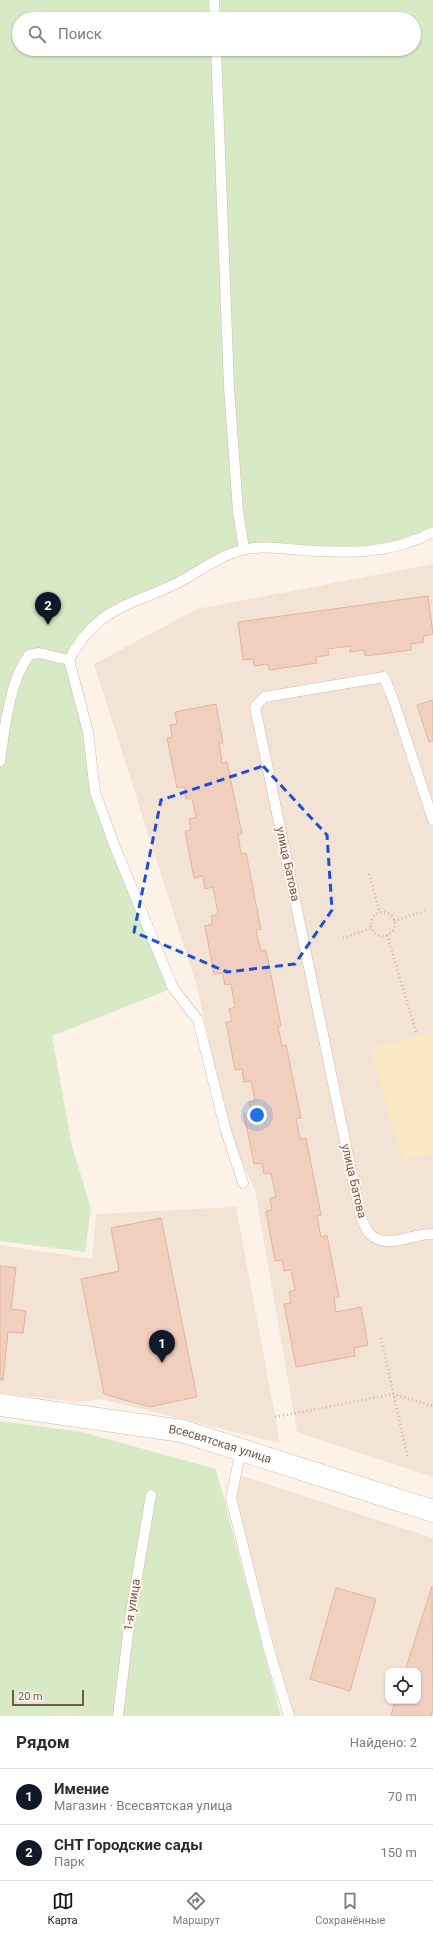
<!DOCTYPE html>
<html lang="ru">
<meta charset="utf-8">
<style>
:root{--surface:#fff;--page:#f7f7f7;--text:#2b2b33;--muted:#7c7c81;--line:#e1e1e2;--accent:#111827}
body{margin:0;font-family:Roboto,sans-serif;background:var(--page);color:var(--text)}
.controls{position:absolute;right:12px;bottom:12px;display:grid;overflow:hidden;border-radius:8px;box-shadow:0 1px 3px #0004}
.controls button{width:36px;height:36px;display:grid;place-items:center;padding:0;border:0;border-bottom:1px solid var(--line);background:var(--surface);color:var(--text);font:20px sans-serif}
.scale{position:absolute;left:12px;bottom:10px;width:72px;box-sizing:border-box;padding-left:4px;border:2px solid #75574c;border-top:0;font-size:11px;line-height:14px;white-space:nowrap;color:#75574c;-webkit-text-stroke:3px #fff6ed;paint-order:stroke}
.you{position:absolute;left:257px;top:1115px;width:14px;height:14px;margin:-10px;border:3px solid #fff;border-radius:50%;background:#1a73e8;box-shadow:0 0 0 6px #1a73e833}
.badge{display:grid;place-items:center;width:26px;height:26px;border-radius:50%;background:var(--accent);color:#fff;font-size:13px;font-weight:700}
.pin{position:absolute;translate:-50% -33px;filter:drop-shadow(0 1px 2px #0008)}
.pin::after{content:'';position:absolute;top:21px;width:14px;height:12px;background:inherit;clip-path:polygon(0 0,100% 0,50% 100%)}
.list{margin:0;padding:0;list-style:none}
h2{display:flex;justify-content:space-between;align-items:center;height:52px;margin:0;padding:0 16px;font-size:17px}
h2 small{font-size:13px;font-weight:400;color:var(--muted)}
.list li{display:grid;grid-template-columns:26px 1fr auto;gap:12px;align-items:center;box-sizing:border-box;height:56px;padding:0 16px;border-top:1px solid var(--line)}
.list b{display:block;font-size:15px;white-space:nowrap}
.list p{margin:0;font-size:13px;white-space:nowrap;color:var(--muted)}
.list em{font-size:13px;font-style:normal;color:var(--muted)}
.icon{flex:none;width:22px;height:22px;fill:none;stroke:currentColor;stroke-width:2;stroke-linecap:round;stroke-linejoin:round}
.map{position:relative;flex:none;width:433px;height:1716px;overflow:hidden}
.search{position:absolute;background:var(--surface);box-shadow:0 1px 3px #0004;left:12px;right:12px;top:12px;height:44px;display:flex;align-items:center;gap:10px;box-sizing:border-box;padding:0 14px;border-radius:22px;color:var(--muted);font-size:15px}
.sheet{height:164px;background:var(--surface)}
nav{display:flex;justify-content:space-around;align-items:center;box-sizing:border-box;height:56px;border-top:1px solid var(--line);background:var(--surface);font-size:11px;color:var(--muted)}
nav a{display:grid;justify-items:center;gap:2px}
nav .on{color:var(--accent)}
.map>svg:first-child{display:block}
.residential{fill:#f3e3d5;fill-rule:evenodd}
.green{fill:#d7eac5;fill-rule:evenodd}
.sand{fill:#fae9c2}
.building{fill:#f1cfbf;stroke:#e3b4a0}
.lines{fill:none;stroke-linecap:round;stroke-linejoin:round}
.service-casing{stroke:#d0bbb0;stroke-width:11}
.tertiary-casing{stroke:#d0bbb0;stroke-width:23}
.path{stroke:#d6b2a2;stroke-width:2.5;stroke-dasharray:1 3;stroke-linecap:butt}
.service{stroke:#fff;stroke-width:10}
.tertiary{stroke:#fff;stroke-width:22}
.marked{fill:none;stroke:#1d4ed8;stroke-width:3;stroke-dasharray:8 5;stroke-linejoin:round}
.labels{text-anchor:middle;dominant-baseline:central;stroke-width:4;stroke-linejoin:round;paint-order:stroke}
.street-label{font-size:12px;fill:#75574c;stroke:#fff6ed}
</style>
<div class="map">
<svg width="433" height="1716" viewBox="0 0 433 1716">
<rect width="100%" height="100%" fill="#fcf2e7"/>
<path class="residential" d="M433 564V1477L297 1432 255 1190 232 1141 197 987 94 664 197 609Z
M236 1207 280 1443 101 1399 76 1402 0 1393V1245L92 1259 96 1214Z
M230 1472 433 1538V1716H292ZM388 1671H418V1701H388Z"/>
<path class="green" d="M0 0H433V532L388 548 244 549 101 619 69 660 95 792 173 988 52 1036 72 1146 91 1209 85 1252 0 1241ZM19 19H414V49H19Z
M0 1421 82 1432 216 1469 281 1716H0Z"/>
<path class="sand" d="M433 1031V1153L403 1161 371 1049Z"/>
<path class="building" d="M428 596 433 634 423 636 424 642 411 644V650L365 656 364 650 350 652V646L328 649 329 655 316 657 317 663 269 670 268 664 254 666 253 659 243 660 238 622Z
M433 700V741L429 742 417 705Z
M216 704 223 743H219L222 763 227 762 242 834 238 835 241 854 246 853 261 929 256 930 261 951 266 950 281 1026 278 1027 282 1046 286 1045 301 1118 296 1119 300 1139 306 1138 321 1215 317 1216 321 1237 327 1235 339 1297 334 1298 336 1312 361 1307 368 1345 354 1348 355 1356 296 1367 284 1304 291 1303 289 1292 295 1290 291 1270 284 1271 282 1260 275 1261 266 1211 272 1210 270 1198 276 1197 271 1173 264 1174 262 1163 254 1164 244 1114 251 1112 249 1102 255 1101 251 1081 244 1082 242 1069 235 1070 226 1022 232 1021 229 1009 235 1007 231 984 225 985 222 973 214 974 205 926 212 924 211 916 218 914 213 887 205 889 203 876 194 878 185 831 191 830 189 819 196 817 192 798 186 799 184 787 177 788 167 738 172 737 170 725 177 724 175 712Z
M161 1218 197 1397 149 1407 104 1394 81 1279 119 1271 111 1228Z
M0 1266 16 1268 11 1309 26 1311 23 1333 8 1332 3 1380H0Z
M432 1586 433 1710 431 1716H391L395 1701H418V1671H405Z
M336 1588 376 1599 350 1691 310 1679Z"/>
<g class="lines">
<g class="service-casing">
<path id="service" d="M214 0 215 19
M216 49 229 387 238 511 244 549
M0 761C5 727 9 682 29 655L39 653 69 660
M433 820 393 699 384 677 264 697 255 707 361 1218C364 1223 366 1231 370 1234 387 1251 414 1232 433 1234
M243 1183 225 1128 198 1020 173 988 115 847 95 792 88 732 69 660C77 644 87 631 101 620 122 603 151 596 175 584 200 572 225 550 254 548 269 546 285 549 300 550 347 553 390 555 433 532
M241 1449 231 1498 269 1650 289 1716
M118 1716 130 1618 151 1495"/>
</g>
<g class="tertiary-casing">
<g id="tertiary">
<path id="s1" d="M0 1405 182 1431 433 1511"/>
</g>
</g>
<path class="path" d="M369 874 380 913
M371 924a12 12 0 1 1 24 0a12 12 0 1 1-24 0Z
M394 921 425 911
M387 935 416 1032
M343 938 372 928
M381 1338 408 1459
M275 1417 394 1394 433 1406"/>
<use href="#service" class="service"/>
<use href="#tertiary" class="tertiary"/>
</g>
<path class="marked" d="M263 766 327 835 332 910 295 964 227 972 134 932 161 800Z"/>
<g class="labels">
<g class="street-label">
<text transform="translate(288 864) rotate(78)">улица Батова</text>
<text transform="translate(354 1181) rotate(77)">улица Батова</text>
<text stroke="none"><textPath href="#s1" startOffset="224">Всесвятская улица</textPath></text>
<text transform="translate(132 1605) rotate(-81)">1-я улица</text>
</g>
</g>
</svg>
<div class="controls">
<button><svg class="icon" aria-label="locate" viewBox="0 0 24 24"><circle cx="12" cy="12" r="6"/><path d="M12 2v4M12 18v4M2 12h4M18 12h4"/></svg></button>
</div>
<div class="scale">20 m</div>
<div class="you"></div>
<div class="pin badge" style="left:162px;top:1363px">1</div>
<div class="pin badge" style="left:48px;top:625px">2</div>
<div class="search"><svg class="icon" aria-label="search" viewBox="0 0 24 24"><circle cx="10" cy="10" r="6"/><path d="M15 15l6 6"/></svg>Поиск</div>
</div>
<section class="sheet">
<h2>Рядом<small>Найдено: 2</small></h2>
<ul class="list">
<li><span class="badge">1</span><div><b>Имение</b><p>Магазин · Всесвятская улица</p></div><em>70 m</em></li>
<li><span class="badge">2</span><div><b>СНТ Городские сады</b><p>Парк</p></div><em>150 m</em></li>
</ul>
</section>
<nav>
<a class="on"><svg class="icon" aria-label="map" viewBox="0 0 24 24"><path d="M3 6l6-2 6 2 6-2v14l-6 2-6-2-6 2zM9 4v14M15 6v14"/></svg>Карта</a>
<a><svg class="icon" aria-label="directions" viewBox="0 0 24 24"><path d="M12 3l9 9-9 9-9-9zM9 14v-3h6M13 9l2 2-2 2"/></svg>Маршрут</a>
<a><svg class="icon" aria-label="saved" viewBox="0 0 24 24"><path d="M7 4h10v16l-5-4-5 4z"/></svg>Сохранённые</a>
</nav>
